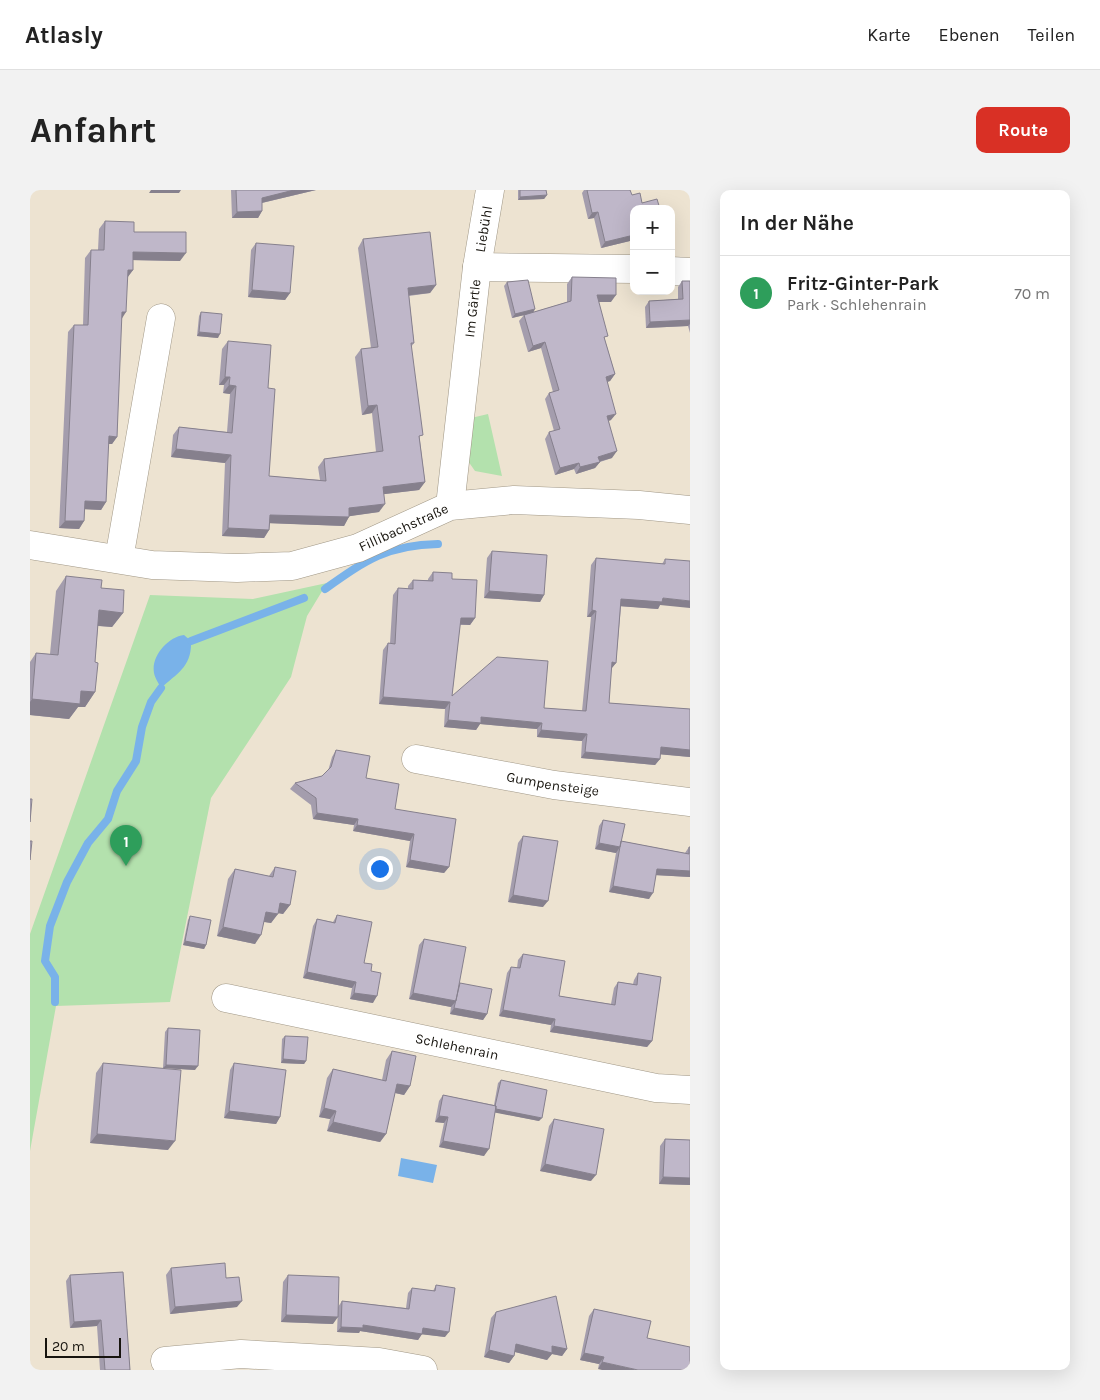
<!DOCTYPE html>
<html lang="de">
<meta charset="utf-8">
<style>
:root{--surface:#fff;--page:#f2f2f2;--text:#222;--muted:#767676;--line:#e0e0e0;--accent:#d93025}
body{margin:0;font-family:Karla,sans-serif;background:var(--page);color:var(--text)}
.controls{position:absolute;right:15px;top:15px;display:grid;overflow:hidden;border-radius:10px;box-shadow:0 5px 20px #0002}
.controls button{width:45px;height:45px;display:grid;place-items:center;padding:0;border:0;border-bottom:1px solid var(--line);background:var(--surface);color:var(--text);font:25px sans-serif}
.scale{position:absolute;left:15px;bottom:12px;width:76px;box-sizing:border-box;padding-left:5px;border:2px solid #17140e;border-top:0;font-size:14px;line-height:18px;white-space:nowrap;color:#17140e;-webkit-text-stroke:4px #ede3d1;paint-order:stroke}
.you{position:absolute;left:349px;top:678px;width:18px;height:18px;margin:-12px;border:4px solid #fff;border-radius:50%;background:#1a73e8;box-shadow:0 0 0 8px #1a73e833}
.badge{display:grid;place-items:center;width:32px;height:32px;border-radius:50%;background:var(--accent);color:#fff;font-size:16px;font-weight:700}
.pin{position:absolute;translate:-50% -41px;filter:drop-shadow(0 1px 2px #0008)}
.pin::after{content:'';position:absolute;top:26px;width:18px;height:15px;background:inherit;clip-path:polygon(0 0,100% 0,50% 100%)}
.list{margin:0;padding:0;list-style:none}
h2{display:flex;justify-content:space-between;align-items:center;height:65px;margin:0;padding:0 20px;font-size:21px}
h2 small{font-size:16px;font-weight:400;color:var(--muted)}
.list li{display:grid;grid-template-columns:32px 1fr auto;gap:15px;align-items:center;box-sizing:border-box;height:75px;padding:0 20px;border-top:1px solid var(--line)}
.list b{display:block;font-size:19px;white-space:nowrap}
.list p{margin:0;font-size:16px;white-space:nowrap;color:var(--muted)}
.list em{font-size:16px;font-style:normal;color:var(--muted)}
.map{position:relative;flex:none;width:660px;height:1180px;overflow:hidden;border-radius:10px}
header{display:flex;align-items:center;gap:30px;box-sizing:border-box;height:70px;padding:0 25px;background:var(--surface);border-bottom:1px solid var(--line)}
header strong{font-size:24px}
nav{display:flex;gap:28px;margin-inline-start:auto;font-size:18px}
.intro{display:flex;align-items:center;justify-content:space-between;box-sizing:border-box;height:120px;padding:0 30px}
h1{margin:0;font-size:35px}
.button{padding:12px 22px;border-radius:10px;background:var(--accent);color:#fff;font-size:18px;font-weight:700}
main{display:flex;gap:30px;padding:0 30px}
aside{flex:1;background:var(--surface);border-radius:10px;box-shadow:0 5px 20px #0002}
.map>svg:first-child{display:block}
.green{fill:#b3e1ad}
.water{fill:#79b2e9}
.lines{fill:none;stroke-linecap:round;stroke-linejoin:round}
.stream{stroke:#79b2e9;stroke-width:8}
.street-casing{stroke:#a09786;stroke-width:29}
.street{stroke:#fff;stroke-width:28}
.wall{fill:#a49dad}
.shaded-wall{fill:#86808d}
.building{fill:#bfb7c9;stroke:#86808d}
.labels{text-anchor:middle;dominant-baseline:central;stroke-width:4.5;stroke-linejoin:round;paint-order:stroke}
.street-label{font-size:14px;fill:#17140e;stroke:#ede3d1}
</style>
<header>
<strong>Atlasly</strong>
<nav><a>Karte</a><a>Ebenen</a><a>Teilen</a></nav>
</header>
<div class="intro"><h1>Anfahrt</h1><a class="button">Route</a></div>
<main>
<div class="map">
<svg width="660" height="1180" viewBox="0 0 660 1180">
<rect width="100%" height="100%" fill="#ede3d1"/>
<path class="green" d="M458 224 472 286 445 281 438 271 441 228Z
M297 393 277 426 261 487 181 608 140 812 26 816 0 961V744L120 405 223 409Z"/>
<path class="water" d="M154 445 161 451C162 477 147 483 131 498 129 494 125 488 124 483 121 466 138 447 154 445Z
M371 968 407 975 403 993 368 986Z"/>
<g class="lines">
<path class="stream" d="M295 399C336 370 357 355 408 354
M161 451 274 408
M25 812V787L15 771 20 736 37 692 58 653 78 629 87 601 106 571 112 537 121 512 131 498"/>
<g class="street-casing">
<g id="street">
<path d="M447 77 604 79"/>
<path d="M641 81 660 82"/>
<path id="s1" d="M420 316 447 77 460 0"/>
<path id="s2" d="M0 355 122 375 207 378 262 376 328 358 420 316 484 310 609 315 660 320"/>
<path d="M89 369 131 128"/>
<path id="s3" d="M386 569 524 595 660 612"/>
<path id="s4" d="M196 808 626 898 660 900"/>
<path d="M135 1171 211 1164 349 1172 393 1180"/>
</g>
</g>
<use href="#street" class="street"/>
</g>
<path class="wall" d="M201 0H286L232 13V21L228 28H202Z
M488 0H516L517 5 514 9 488 10Z
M554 0H600L604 19V50L571 58 564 28 558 29 552 3Z
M75 31 104 42 150 71 103 70V80L97 88 91 130 87 247 82 254H78L76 312 71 320 55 319 54 331 49 339 29 338 38 142 44 135H53L55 68 61 60H68L69 39Z
M333 49 406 95 400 103 379 106 384 153 381 157 390 251 395 292 389 300 354 304 349 322 319 326 314 336 240 333 239 340 234 348 192 346 195 273 141 267 143 245 149 237 197 242 200 204 193 203 194 195H189L192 159 198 151 238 198 239 286 290 290 288 277 294 269 346 262 342 223 332 225 325 167 331 159 341 158 328 58Z
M226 53 260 103 255 110 218 107 221 60Z
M542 87 581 112H568L575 150 585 184 580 191 577 192 581 230 579 231 582 268 570 272 565 278 546 284 544 279 525 285 515 249 519 242 524 241 515 209 519 203 523 202 511 158 498 162 489 131 494 125 482 128 474 96 477 92 504 122 537 112V94Z
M652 91H660V143L658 136 616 138 615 117 619 111 648 109V97Z
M171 122 188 148 167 146 169 126Z
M462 361 514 405 510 412 454 408 457 368Z
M566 368 632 374 635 369 630 415 628 419 591 416 586 473 581 479 579 513 660 519V567L630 564V569L625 575 551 568 552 551 507 547V539L450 534 446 540 414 537 415 519 349 514 353 460 358 453H360L363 405 368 398 378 399V396L383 390H398V389L403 382 422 389 445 428 440 435H430L422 506 514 518 552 521 561 427H557L561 375Z
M36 386 71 398 93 423 82 437 68 436 65 472V502L55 517H48L39 529 0 525V472L6 463 20 464 26 401Z
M306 560 336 588 419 677 414 683 376 677 380 651 323 641 324 635 283 629 281 615 260 599 265 593 292 586 298 581 302 567Z
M573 630 591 651 655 663 659 657 660 687 626 685 619 709 579 702 586 663 565 659 569 636Z
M493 646 513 717 478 712 488 653Z
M245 677 260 715 253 724 248 723 241 733 234 732 225 754 187 746 198 689 205 679 239 686Z
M307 725 334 773 341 781 343 813 320 809 322 798 273 788 283 736 287 729 303 732Z
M160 726 176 755 174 759 153 755 158 730Z
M394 749 429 794 457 824 453 830 420 824 421 817 379 809 389 755Z
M493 764 529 806 581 814 584 798 588 792 603 794 604 790 608 783 622 851 617 857 520 842 521 835 469 826 477 783 481 777 487 778 488 770Z
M138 838 165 880 133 878 135 842Z
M255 846 276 871 274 874 251 873 252 849Z
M362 861 380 896 374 905 365 903 356 944 350 952 297 941 300 929 289 927 297 888 303 879 352 890 356 870Z
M73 873 138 960 60 953 66 883Z
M204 873 250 927 246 934 194 928 200 880Z
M471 890 509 931 465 922 454 966 409 957 414 933 405 932 409 911 413 905 464 915 468 893Z
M524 929 561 991 510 981 519 936Z
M635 949 660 950V995L629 994 630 956Z
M141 1078 196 1088 207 1117 140 1124 136 1085Z
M93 1082 100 1180H70L67 1136 40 1138 36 1091 40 1085Z
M258 1085 303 1134 251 1132 253 1092Z
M406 1095 415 1147 392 1144 388 1150 330 1141 329 1143 307 1142 308 1117 312 1111 376 1118 378 1103 382 1098 403 1101Z
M564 1119 621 1131 568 1179 569 1174 550 1170 559 1126Z
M466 1122 537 1159 532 1166 522 1164 517 1170 485 1162 484 1166 479 1173 454 1167 461 1128Z"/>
<path class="shaded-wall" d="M121 0H151L149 3H119Z
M264 0H286L227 14 232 8Z
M517 5 514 9 488 10 490 7Z
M232 21 228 28H202L207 22Z
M568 22 564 28 558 29 562 23Z
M604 45V50L571 58 575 52Z
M103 62 156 63 150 71 98 70Z
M98 80H103L97 88Z
M406 95 400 103 372 106 378 98Z
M222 100 260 103 255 110 218 107Z
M567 105H586L581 112H562Z
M505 119 503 123 482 128 485 124Z
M92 122H96L91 130Z
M660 130V134L658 136 616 138 620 132Z
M169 142 190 144 188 148 167 146Z
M515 152 511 158 498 162 503 156Z
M585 184 580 191 571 194 576 187Z
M195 187H200L194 195H189Z
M199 195 206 196 200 204 193 203Z
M347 215 342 223 332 225 338 216Z
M586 224 581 230 573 232 577 226Z
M79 246 87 247 82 254H73Z
M146 259 201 265 195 273 141 267Z
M587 261 582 268 564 273 568 267Z
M570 272 565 278 546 284 550 277Z
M549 273 544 279 525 285 530 278Z
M395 292 389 300 347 305 353 297Z
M55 311 76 312 71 320 50 319Z
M355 314 349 322 314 327 319 318Z
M240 325 319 327 314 336 234 333Z
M35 331H54L49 339 29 338Z
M198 338 239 340 234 348 192 346Z
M459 401 514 405 510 412 454 408Z
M633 408 660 411V418L630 415 628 419 587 416 591 409Z
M69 420 93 423 82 437 59 435Z
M562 420 566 421 561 427H557Z
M431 428H445L440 435 426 434Z
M582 472 586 473 581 479Z
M51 501 65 502 55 517H48L39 529 0 525V512L2 509Z
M353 507 420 512 415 519 349 514Z
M451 527 512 533 507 539 450 534 446 540 414 537 418 530Z
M511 540 557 544 552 551 507 547Z
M631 557 660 560V567L626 564Z
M555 562 630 569 625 575 551 568Z
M287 623 328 629 324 635 283 629Z
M327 635 384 644 380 651 323 641Z
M569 653 590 657 586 663 565 659Z
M380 670 419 677 414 683 376 677Z
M627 679 660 681V687L623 685Z
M583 696 623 703 619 709 579 702Z
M483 705 518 711 513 717 478 712Z
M250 713 260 715 253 724 243 722Z
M236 722 248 724 241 733 229 731Z
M193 737 231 745 225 754 187 746Z
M155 751 176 755 174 759 153 755Z
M277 782 326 792 322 798 273 788Z
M324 803 347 806 343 813 320 809Z
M383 803 426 811 421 817 379 809Z
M424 818 457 824 453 830 420 824Z
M473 820 525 829 521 835 469 826Z
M524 836 622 851 617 857 520 842Z
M253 869 276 871 274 874 251 873Z
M136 875 168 876 165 880 133 878Z
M367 894 380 896 374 905 361 902Z
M294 918 306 921 300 929 289 927Z
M465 918 512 928 509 931 462 922Z
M199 921 250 927 246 934 194 928Z
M409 926 418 927 414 933 405 932Z
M303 932 356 944 350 952 297 941Z
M67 944 145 951 138 960 60 953Z
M413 951 459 959 454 966 409 957Z
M515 974 566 985 561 991 510 981Z
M633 987 660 988V995L629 994Z
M212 1111 207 1117 140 1124 145 1117Z
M256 1125 308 1127 303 1134 251 1132Z
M71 1130 67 1136 40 1138 44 1132Z
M333 1135 392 1144 388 1150 330 1141 329 1143 307 1142 311 1137Z
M393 1138 419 1142 415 1147 389 1144Z
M486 1154 522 1156 537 1159 532 1166 522 1164 517 1170 481 1161Z
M459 1160 484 1166 479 1173 454 1167Z
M554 1163 574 1167 569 1174 550 1170Z
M572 1172 608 1180H572L568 1179Z"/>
<path class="building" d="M206 0H264L232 8V21L207 22Z
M490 0H516L517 5 490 7Z
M557 0H600L602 5 610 3 612 13 627 9 630 19H604V45L575 52 568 22 562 23Z
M75 31 104 32V42H156V63L103 62V80H98L96 122H92L87 247 79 246 76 312 55 311 54 331H35L44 135H58L61 60H74Z
M400 42 406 95 378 98 384 153H381L393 245 389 246 395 292 353 297 355 314 319 318V327L240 325 239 340 198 338 201 265 146 259 149 237 202 243 206 196 199 195 200 187H195L198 151 241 155 238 198 245 199 239 286 296 291 294 269 353 261 347 215 338 216 331 159 348 157 333 49Z
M226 53 264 56 260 103 222 100Z
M542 87 586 88V105H567L578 146 574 147 585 184 576 187 586 224 577 226 587 261 568 267 570 272 550 277 549 273 530 278 519 242 530 239 519 203 529 200 515 152 503 156 494 125 541 111Z
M498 90 505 119 485 124 477 92Z
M652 91H660V130L620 132 619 111 653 109Z
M171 122 192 124 190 144 169 142Z
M462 361 517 365 514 405 459 401Z
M566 368 635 374V369L660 371V411L633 408 632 412 591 409 586 473 582 472 579 513 660 519V560L631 557 630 569 555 562 557 544 511 540 512 533 451 527V533L418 530 420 512 353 507 358 453 365 454 368 398 383 399V390L403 391V382L422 383V389L447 390 445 428H431L422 506 467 467 518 471 514 518 556 521 566 421 562 420Z
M36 386 72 390 71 398 94 400 93 423 69 420 65 472 68 473 65 502 51 501 50 514 2 509 6 463 28 465Z
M306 560 340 566 336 588 369 594 365 619 426 629 419 677 380 670 384 644 327 635 328 629 287 623 286 608 265 593 292 586 301 577Z
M0 609H2L0 632Z
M573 630 595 634 590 657 569 653Z
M493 646 528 651 518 711 483 705Z
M0 651H2L0 670Z
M591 651 659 664V657H660V681L627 679 623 703 583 696Z
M245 677 266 681 260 715 250 713 248 724 236 722 231 745 193 737 205 679 243 687Z
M307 725 342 732 334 773 342 774 341 781 351 783 347 806 324 803 326 792 277 782 287 729 305 733Z
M160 726 181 730 176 755 155 751Z
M394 749 436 757 426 811 383 803Z
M493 764 535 771 529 806 585 815 588 792 607 795 608 783 631 787 622 851 524 836 525 829 473 820 481 777 490 778Z
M430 793 462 799 457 824 424 818Z
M138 838 170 840 168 876 136 875Z
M255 846 278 847 276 871 253 869Z
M362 861 386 866 380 896 367 894 356 944 303 932 306 921 294 918 303 879 356 891Z
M73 873 151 880 145 951 67 944Z
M204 873 256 880 250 927 199 921Z
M471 890 517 900 512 928 466 919V916H465Z
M413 905 466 916 459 959 413 951 418 927 409 926Z
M524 929 574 939 566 985 515 974Z
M635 949 660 950V988L633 987Z
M195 1073 196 1088 209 1087 212 1111 145 1117 141 1078Z
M93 1082 100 1180H75L71 1130 44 1132 40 1085Z
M258 1085 309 1087 308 1127 256 1125Z
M406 1095 425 1098 419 1142 393 1138 392 1144 333 1135V1138L311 1137 312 1111 379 1119 382 1098 405 1101Z
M526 1106 537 1159 522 1156V1163L486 1154 484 1166 459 1160 466 1122Z
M564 1119 621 1131 617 1148 660 1157V1180H608L572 1172 574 1167 554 1163Z"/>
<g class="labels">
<g class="street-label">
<text stroke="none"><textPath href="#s1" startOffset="279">Liebühl</textPath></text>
<text stroke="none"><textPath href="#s1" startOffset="199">Im Gärtle</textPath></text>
<text stroke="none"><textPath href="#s2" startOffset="382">Fillibachstraße</textPath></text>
<text stroke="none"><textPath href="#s3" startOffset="139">Gumpensteige</textPath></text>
<text stroke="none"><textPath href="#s4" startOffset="236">Schlehenrain</textPath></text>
</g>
</g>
</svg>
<div class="controls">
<button>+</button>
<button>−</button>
</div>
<div class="scale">20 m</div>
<div class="you"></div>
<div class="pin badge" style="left:96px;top:676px;background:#2e9e5b">1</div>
</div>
<aside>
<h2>In der Nähe<small></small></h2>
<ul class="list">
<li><span class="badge" style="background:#2e9e5b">1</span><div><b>Fritz-Ginter-Park</b><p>Park · Schlehenrain</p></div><em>70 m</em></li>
</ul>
</aside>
</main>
